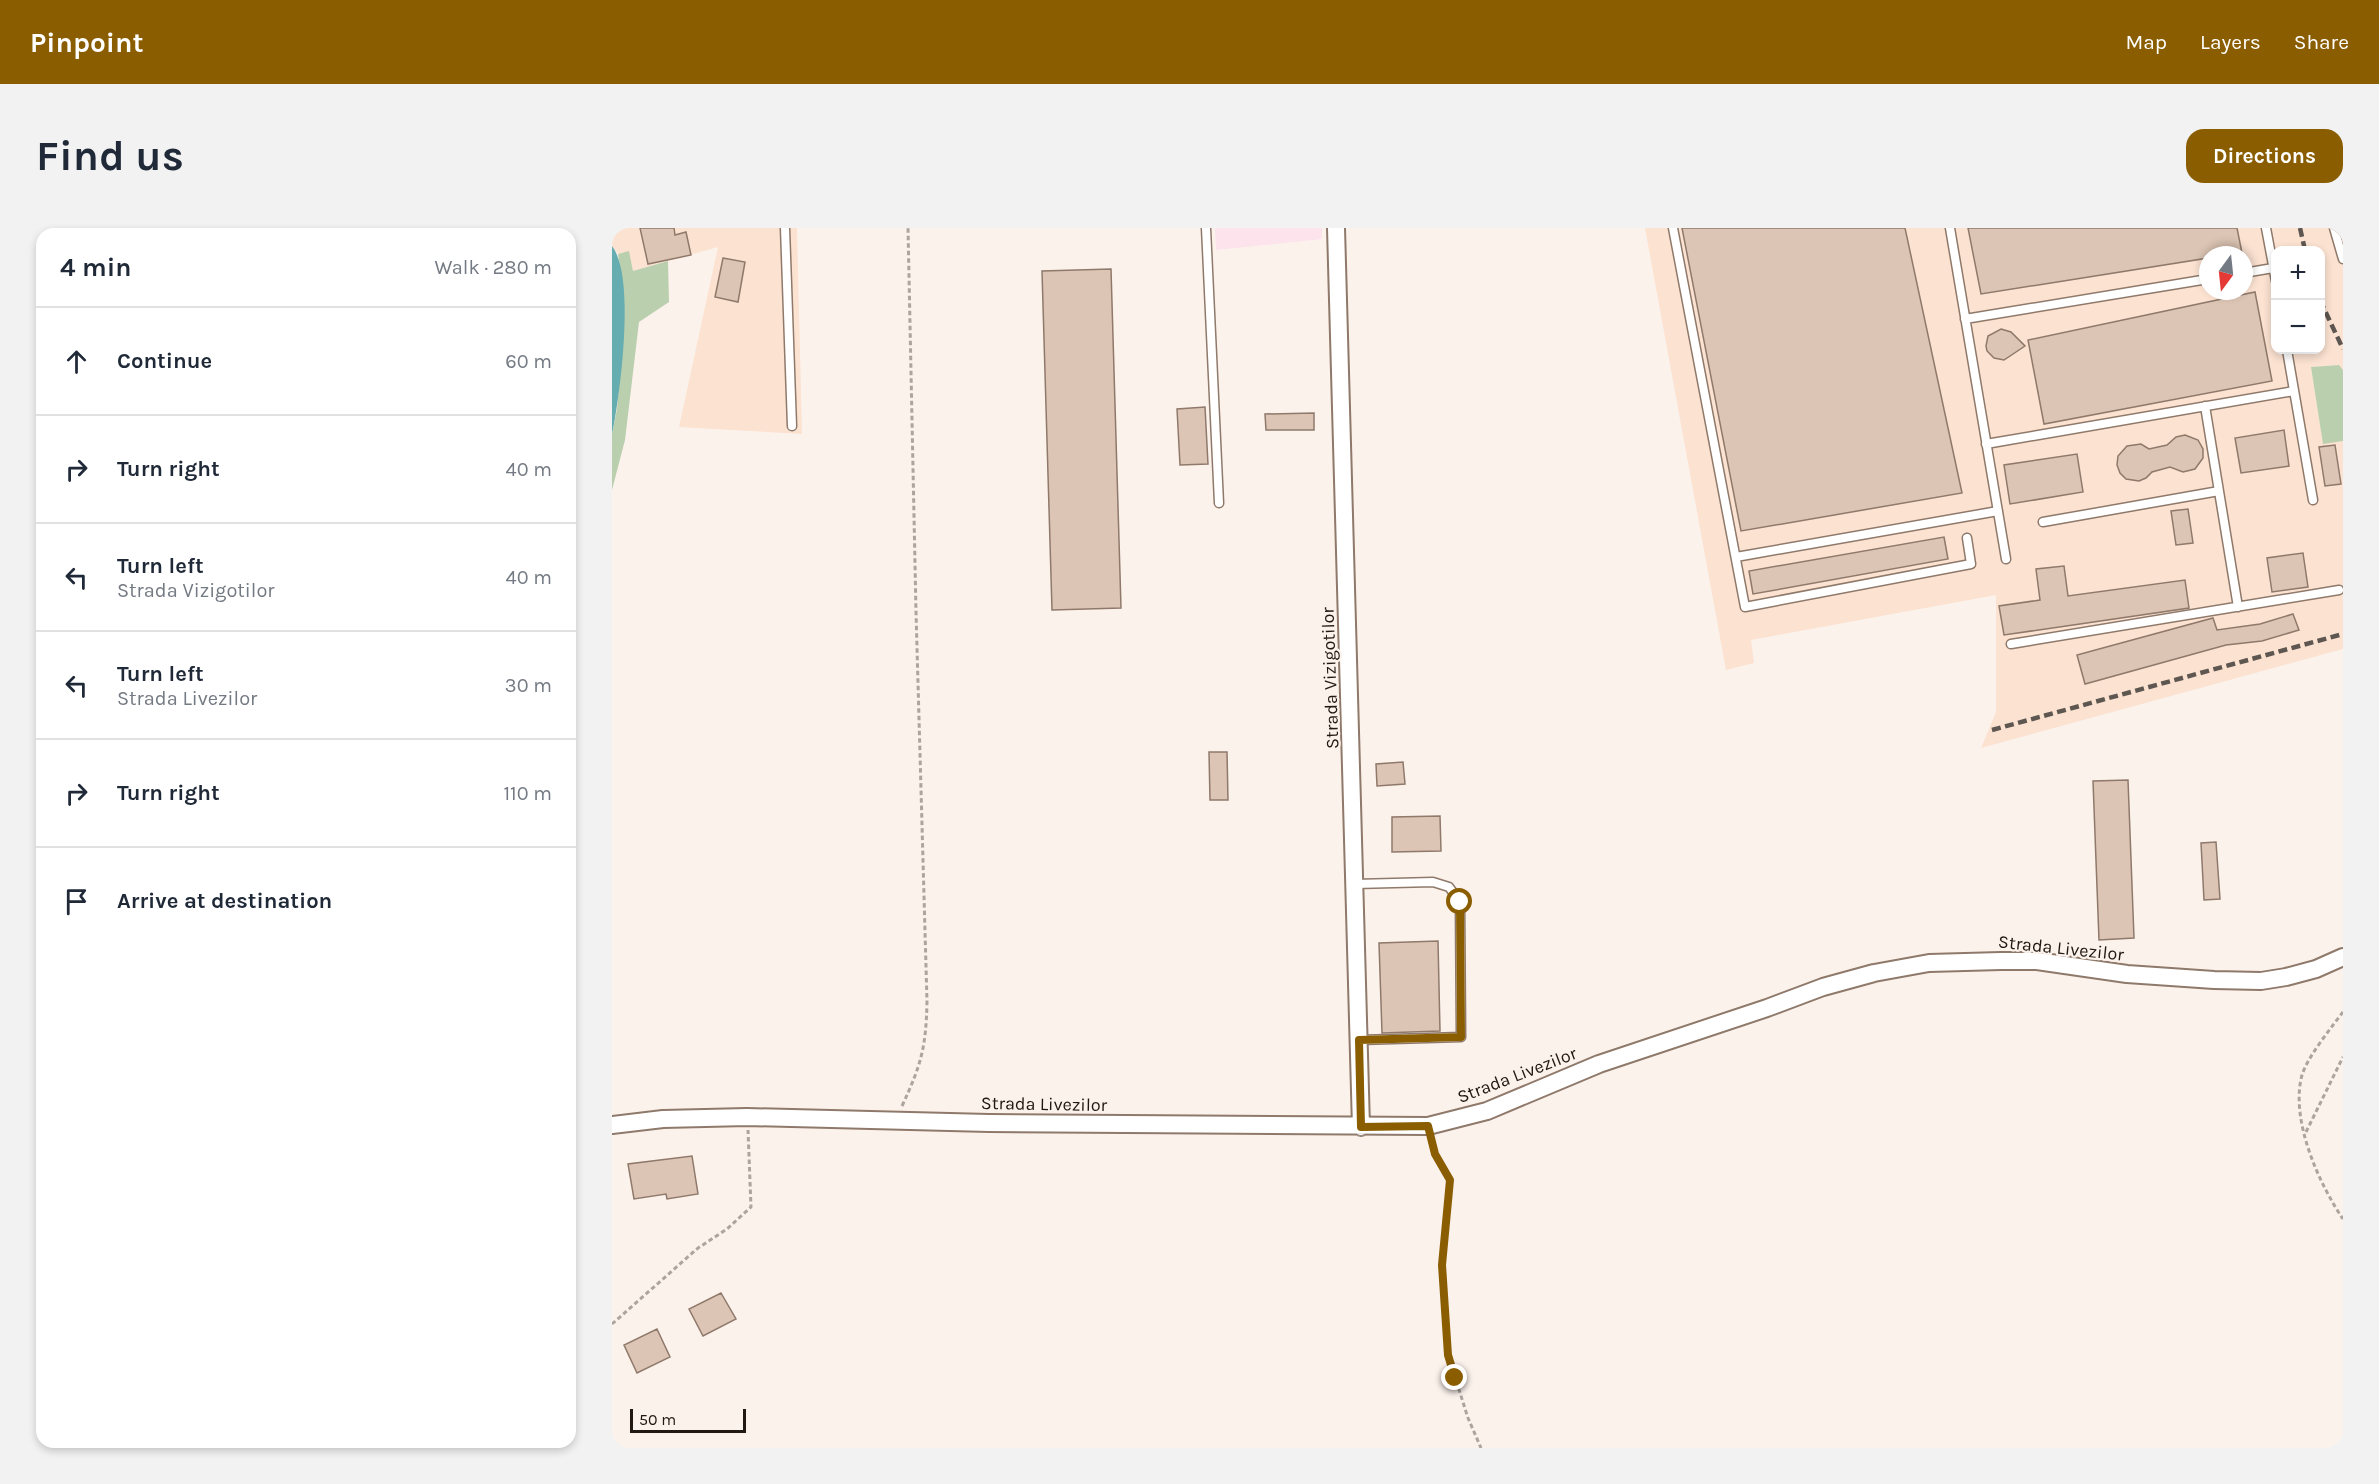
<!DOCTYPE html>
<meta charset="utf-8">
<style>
:root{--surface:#fff;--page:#f2f2f3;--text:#1f2937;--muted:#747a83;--line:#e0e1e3;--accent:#895d00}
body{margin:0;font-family:Karla,sans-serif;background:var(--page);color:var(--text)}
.controls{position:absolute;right:18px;top:18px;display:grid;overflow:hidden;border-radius:12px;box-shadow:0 3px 9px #0003}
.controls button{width:54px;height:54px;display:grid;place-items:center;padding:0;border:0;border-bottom:2px solid var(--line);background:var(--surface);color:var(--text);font:30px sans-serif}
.compass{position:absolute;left:1587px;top:18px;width:54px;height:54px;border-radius:50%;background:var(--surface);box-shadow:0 3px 9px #0003;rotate:195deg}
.scale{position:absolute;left:18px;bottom:15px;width:116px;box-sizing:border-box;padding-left:6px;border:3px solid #201812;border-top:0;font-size:16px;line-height:21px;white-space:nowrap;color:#201812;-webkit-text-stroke:4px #fcf2ec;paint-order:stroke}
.stop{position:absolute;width:18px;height:18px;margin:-14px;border:4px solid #895d00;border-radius:50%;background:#fff}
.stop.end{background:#895d00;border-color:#fff;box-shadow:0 2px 6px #0008}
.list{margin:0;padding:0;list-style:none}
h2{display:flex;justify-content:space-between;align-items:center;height:78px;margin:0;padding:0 24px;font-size:26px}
h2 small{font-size:20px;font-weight:400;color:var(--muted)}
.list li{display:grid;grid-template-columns:39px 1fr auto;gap:18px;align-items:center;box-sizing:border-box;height:108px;padding:0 24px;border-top:2px solid var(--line)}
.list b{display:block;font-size:22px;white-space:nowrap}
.list p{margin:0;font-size:20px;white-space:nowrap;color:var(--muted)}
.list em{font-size:20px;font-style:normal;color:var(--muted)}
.icon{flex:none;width:33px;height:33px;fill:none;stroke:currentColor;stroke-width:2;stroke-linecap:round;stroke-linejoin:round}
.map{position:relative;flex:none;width:1731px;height:1220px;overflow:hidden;border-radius:18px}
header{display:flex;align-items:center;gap:36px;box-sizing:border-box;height:84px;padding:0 30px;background:var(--accent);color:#fff}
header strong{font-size:28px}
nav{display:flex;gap:33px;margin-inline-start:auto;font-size:21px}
.intro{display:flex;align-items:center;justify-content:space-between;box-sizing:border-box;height:144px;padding:0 36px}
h1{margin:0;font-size:42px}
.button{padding:15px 27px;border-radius:18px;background:var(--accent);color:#fff;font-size:21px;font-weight:700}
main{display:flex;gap:36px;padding:0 36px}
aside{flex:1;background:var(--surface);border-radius:18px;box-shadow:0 3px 9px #0003}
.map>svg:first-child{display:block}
.commercial{fill:#fce3ec}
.built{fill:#fbe2d1;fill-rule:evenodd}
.green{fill:#bacfae}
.water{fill:#65adb1}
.building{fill:#dcc5b4;stroke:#8f796b;stroke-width:1.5}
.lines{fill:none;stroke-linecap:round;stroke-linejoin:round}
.service-casing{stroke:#8e796a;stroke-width:11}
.minor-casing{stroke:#8e796a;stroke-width:20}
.path{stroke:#ada49e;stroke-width:3;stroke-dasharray:4.5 3;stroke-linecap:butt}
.service{stroke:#fff;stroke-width:8}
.minor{stroke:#fff;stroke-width:16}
.rail{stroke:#5e5650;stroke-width:4.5;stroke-dasharray:9 4.5;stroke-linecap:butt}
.route{stroke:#895d00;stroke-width:8}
.labels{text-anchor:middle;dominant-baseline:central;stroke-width:4.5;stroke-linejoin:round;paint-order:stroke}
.street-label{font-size:18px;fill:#201812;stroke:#fcf2ec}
</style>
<header>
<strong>Pinpoint</strong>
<nav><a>Map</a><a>Layers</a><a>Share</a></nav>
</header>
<div class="intro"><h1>Find us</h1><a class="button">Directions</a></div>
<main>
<aside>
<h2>4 min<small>Walk · 280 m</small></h2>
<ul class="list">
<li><svg class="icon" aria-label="ahead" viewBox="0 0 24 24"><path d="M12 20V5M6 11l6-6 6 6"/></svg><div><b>Continue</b></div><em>60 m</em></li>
<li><svg class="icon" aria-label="right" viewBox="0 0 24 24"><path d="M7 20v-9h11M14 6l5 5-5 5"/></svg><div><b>Turn right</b></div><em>40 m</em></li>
<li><svg class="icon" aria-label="left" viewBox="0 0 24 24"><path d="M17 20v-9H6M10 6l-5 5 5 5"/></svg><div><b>Turn left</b><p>Strada Vizigotilor</p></div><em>40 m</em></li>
<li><svg class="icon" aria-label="left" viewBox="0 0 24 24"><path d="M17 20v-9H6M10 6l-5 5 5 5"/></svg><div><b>Turn left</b><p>Strada Livezilor</p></div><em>30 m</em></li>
<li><svg class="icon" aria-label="right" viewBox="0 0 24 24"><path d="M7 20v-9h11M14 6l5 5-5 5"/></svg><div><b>Turn right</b></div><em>110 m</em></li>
<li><svg class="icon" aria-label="arrive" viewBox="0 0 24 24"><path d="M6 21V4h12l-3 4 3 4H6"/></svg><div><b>Arrive at destination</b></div></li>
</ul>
</aside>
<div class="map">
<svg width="1731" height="1220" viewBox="0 0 1731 1220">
<rect width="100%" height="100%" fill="#fcf2ec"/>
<path class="commercial" d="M603 0H710V11L604 22Z"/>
<path class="built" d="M0 0H185L190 206 67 199 106 19 21 43 17 24 6 26 0 18Z
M1033 0H1731V142L1727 137 1699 139 1711 215 1731 213V421L1369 520 1384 484V367L1139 412 1142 435 1114 442ZM1664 22H1708V122H1664ZM1596 27H1632V63H1596Z"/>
<path class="green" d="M17 23 21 43 56 33 57 74 27 94 13 212 0 262V206L5 181 11 111V58L6 26Z
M1727 137 1731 142V213L1711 216 1699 139Z"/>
<path class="water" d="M0 18C24 49 8 167 0 206Z"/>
<path class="building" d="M28 0H62L63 7 74 4 79 27 36 36Z
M1070 0H1293L1350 265 1129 303Z
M1356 0H1625L1630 25 1596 27V30L1369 66Z
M111 30 133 34 126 74 103 69Z
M499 41 509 380 440 382 430 43Z
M1643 64 1660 153 1432 196 1416 112Z
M1389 101 1399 104 1413 118 1392 132 1382 130 1375 123 1374 118 1376 108Z
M593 179 596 236 568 237 565 181Z
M702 185V202H654L653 186Z
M1672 202 1677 238 1629 245 1623 210Z
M1573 207 1586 212 1591 221V230L1583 241 1571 244 1558 239 1540 244 1534 250 1527 253 1514 251 1508 245 1505 237 1506 228 1515 218 1529 216 1537 221 1555 217 1564 209Z
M1723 217 1729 256 1713 258 1707 219Z
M1465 226 1471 264 1398 276 1392 237Z
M1576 281 1581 315 1564 317 1559 283Z
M1332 309 1336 331 1141 366 1137 343Z
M1691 325 1696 359 1660 364 1655 330Z
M1452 338 1456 368 1573 352 1577 380 1392 407 1387 378 1428 372 1424 341Z
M1681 386 1687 402 1650 413 1614 417 1473 456 1465 427 1601 390 1605 402 1648 396Z
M597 524H615L616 572H598Z
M791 534 793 556 765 558 764 536Z
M1516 552 1522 710 1487 712 1481 553Z
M828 588 829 623 780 624V589Z
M1604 614 1608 671 1592 672 1589 615Z
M826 713 828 803 770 805 767 715Z
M80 928 86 966 55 971 54 966 22 971 16 936Z
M109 1065 124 1091 91 1108 77 1081Z
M45 1101 58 1129 25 1145 12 1117Z"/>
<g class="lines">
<g class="service-casing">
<path id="service" d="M173 0 180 198
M594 0 607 275
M1061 0 1133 379 1359 336 1355 310
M1338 0 1394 331
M1654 0 1664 53
M1722 0 1731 31
M1632 45 1661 40
M1353 91 1596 51
M1675 122 1701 272
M1593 178 1626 379
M1374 216 1682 163
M1431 294 1607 263
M1124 329 1386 283
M1399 416 1727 362
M743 656 821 654 837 659 848 674 849 809 747 812"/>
</g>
<g class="minor-casing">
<path id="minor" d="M724 0 749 899
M0 897 51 891 135 889 377 895 816 898 875 883 987 836 1155 780 1211 759 1262 745 1317 735 1389 733H1425L1515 746 1602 752 1649 753 1674 749 1704 741 1731 729"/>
</g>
<path class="path" d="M1731 784C1719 800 1696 828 1690 847 1678 891 1706 954 1731 991
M290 878C309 837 314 820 315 774L304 384 296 0
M1694 904 1731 829
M820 912 823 926 838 952 830 1037 836 1127 856 1190 869 1220
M0 1096 86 1020 115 1001 139 979 136 902"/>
<use href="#service" class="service"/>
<use href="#minor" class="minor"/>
<path class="rail" d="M1688 0 1693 22
M1708 72 1731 121
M1380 502 1731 406"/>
</g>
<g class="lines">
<path class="route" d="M843 1150 836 1127 830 1037 838 952 823 926 816 898 749 899 747 812 849 809 848 674"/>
</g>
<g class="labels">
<g class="street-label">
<text transform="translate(718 450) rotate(-92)">Strada Vizigotilor</text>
<text transform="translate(1449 720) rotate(6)">Strada Livezilor</text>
<text transform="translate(905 847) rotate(-21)">Strada Livezilor</text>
<text transform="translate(432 876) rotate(1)">Strada Livezilor</text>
</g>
</g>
</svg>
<div class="controls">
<button>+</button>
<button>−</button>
</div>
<svg class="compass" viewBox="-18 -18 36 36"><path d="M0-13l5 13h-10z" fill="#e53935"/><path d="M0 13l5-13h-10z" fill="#747a83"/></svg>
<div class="scale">50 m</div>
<div class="stop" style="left:848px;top:674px"></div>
<div class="stop end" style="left:843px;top:1150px"></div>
</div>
</main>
